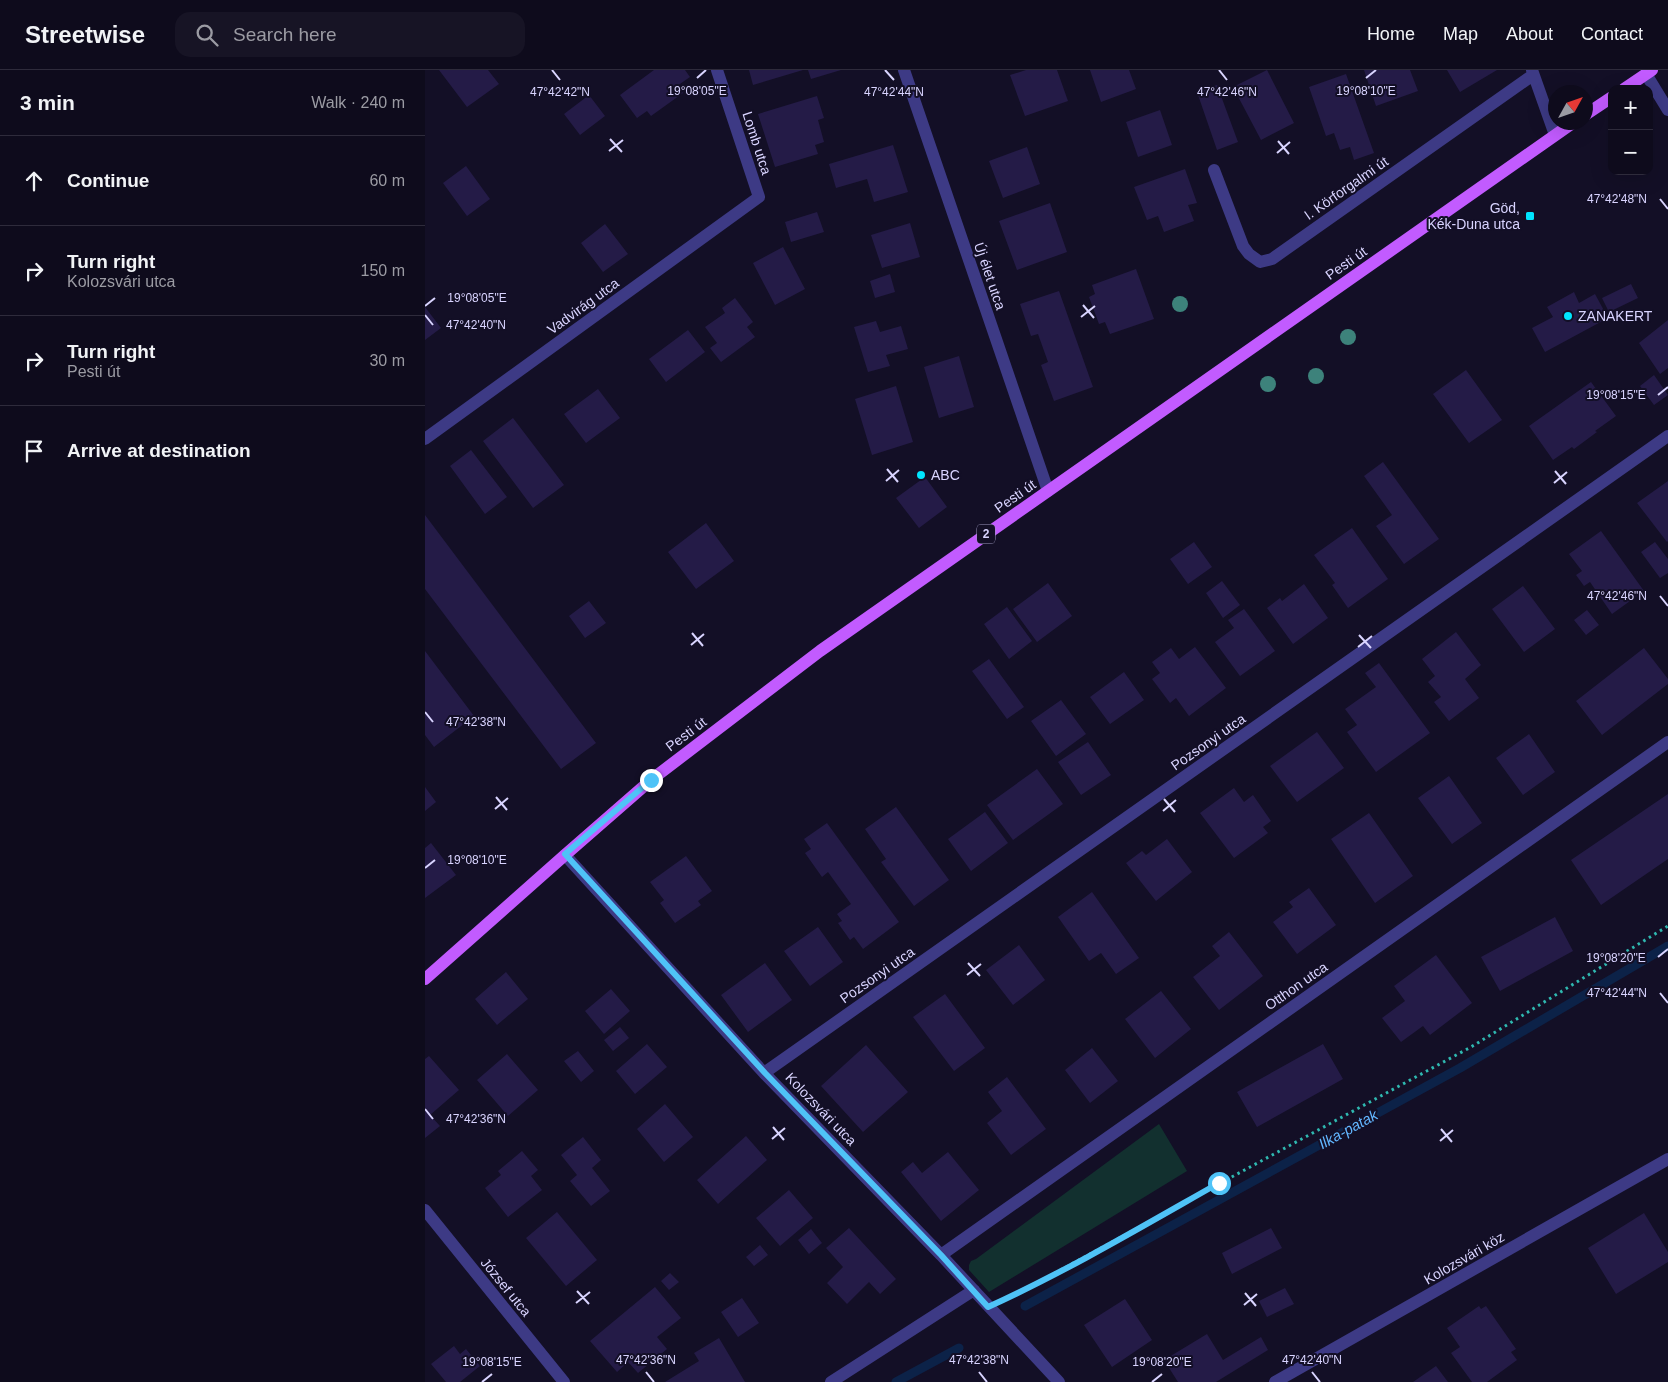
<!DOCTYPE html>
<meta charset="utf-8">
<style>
:root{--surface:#0e0b1c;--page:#171425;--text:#f1f3f6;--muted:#9b9ba3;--line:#2e2b3b}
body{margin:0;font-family:Helvetica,sans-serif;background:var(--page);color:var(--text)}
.controls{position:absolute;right:15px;top:15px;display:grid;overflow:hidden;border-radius:10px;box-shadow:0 5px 20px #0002}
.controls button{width:45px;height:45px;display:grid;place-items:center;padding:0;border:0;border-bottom:1px solid var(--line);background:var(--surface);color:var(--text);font:25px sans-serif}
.compass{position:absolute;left:1123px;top:15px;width:45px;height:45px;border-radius:50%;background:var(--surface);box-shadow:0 5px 20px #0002;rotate:50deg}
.stop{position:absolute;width:15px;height:15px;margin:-11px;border:4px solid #4fc3f7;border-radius:50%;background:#fff}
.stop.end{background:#4fc3f7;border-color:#fff;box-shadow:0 1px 5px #0008}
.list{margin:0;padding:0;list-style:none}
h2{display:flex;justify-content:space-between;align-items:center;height:65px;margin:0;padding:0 20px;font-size:21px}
h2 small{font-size:16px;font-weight:400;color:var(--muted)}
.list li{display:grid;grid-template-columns:32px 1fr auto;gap:15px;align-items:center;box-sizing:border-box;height:90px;padding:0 20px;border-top:1px solid var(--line)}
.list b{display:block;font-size:19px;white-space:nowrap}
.list p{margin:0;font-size:16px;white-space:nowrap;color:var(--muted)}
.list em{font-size:16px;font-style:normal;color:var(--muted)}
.icon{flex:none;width:28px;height:28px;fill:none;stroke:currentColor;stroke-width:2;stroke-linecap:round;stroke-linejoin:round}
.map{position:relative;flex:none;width:1243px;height:1312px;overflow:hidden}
header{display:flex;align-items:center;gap:30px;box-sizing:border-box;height:70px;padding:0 25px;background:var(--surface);border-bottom:1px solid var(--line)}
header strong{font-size:24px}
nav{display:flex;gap:28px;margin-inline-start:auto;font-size:18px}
.search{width:350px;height:45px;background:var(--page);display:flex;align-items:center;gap:12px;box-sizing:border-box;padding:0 18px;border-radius:15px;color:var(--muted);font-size:19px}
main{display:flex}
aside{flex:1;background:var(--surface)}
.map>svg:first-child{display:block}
.green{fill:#12302f}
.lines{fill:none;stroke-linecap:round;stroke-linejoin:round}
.stream{stroke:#0c2248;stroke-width:9}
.building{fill:#241b47}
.path{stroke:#2fb8b0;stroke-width:3;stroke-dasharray:2.5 4;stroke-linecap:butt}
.minor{stroke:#3d3a85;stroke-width:12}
.major{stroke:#c25bff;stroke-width:12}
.tree{fill:#3d827b}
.route{stroke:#4fc3f7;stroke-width:6}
.ticks{fill:none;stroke:#d9d4ff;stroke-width:2}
.poi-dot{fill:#00e5ff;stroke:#130f26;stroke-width:2}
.labels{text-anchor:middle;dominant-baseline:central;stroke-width:4;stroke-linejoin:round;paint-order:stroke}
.shield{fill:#130f26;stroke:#9e99be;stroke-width:1}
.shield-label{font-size:12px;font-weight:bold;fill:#d9d4ff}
.street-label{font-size:14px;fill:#d9d4ff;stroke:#130f26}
.poi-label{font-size:14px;fill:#d9d4ff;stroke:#130f26;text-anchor:start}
.water-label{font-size:15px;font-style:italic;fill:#62b6ff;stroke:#130f26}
.ticks-label{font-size:12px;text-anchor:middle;fill:#d9d4ff;stroke:#130f26;stroke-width:4;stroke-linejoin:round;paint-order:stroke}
</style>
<header>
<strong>Streetwise</strong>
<div class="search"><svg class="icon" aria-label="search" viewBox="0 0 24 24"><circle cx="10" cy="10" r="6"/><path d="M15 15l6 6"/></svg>Search here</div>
<nav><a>Home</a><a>Map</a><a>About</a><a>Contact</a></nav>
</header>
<main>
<aside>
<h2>3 min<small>Walk · 240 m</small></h2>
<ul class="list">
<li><svg class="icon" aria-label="ahead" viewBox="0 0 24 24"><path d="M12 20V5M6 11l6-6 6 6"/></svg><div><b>Continue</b></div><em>60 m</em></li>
<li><svg class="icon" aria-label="right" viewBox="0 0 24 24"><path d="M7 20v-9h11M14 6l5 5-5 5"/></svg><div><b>Turn right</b><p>Kolozsvári utca</p></div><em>150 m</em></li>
<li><svg class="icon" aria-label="right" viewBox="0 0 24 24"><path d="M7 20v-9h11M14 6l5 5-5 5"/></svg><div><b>Turn right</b><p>Pesti út</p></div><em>30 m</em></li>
<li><svg class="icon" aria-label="arrive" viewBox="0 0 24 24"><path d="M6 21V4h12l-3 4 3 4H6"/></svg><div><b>Arrive at destination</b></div></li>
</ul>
</aside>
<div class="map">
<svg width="1243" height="1312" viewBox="0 0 1243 1312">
<rect width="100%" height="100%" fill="#130f26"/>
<path class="green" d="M734 1054 762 1101 564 1222 544 1200V1195L546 1191 551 1189Z"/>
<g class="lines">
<path class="stream" d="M600 1236 1035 998 1243 876
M471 1312 534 1278"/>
</g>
<path class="building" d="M14 0H63L74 14 42 37Z
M229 0H260L265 7 252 16 258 23 226 46 222 41 212 48 195 25Z
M324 0H378L328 15Z
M383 0H416L386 9Z
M601 0H632L643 31 600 46 585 5Z
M665 0H704L711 19 676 32Z
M842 0 869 53 836 70 808 17Z
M939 0H985L993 21 951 36Z
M1022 0H1072L1035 22Z
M921 4 949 83 929 90 925 77 915 80 909 63 901 66 884 17Z
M792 15 813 72 792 80 772 22Z
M164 25 180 46 155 65 139 44Z
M392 26 399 48 393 50 399 72 390 75 393 84 350 97 333 44Z
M735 40 747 75 713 87 701 52Z
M468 75 483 122 449 132 442 109 411 118 404 94Z
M602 77 615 114 578 128 564 91Z
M41 96 65 129 42 146 18 113Z
M760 99 772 133 763 135 769 151 739 162 733 146 722 150 709 117Z
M625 133 642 182 592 200 574 151Z
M392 142 399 162 366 172 360 152Z
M485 153 495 187 457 198 446 165Z
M180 154 203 184 178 202 156 173Z
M358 177 380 219 350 235 328 193Z
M711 199 729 249 685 264 680 252 674 254 664 227 670 224 667 215Z
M465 204 470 222 450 228 445 211Z
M1206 214 1213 228 1184 242 1177 228Z
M634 221 668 317 629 331 616 295 623 292 613 264 606 266 595 234Z
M1149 222 1154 233 1170 224 1183 248 1120 282 1107 258 1128 247 1122 237Z
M310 228 328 252 322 257 330 267 296 292 285 278 292 273 280 257 300 243 297 238Z
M0 237 16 258 0 270Z
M1243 250V298L1235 304 1214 273Z
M451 251 455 262 476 256 483 279 461 285 465 296 443 302 429 257Z
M263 260 280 282 241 312 224 289Z
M534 286 549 337 514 348 499 297Z
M1041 300 1077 350 1044 373 1008 324Z
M1229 305 1243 325 1229 335 1215 316Z
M1166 312 1191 346 1170 361 1172 362 1149 379 1147 377 1128 390 1104 356Z
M471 316 488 372 447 385 430 329Z
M173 319 195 348 161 373 139 344Z
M88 348 139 415 108 438 58 371Z
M46 380 82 427 60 444 25 396Z
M958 392 1014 469 979 494 951 456 967 445 939 406Z
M500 407 522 437 494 458 471 428Z
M1243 411V471L1242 472 1212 433Z
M0 445 171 673 136 699 0 519Z
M281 453 309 491 271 519 243 482Z
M927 458 963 509 923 538 907 515 910 513 889 485Z
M1176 461 1219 521 1187 544 1165 512 1159 516 1151 505 1157 501 1144 484Z
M769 472 787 497 763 514 745 489Z
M1230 472 1243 489V503L1235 508 1216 482Z
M797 511 815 535 798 548 781 523Z
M623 513 647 546 612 572 588 539Z
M879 514 903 548 868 574 842 538 855 528 857 531Z
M1098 516 1130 559 1099 582 1067 539Z
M164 531 181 553 160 568 144 546Z
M582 537 607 571 584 589 559 554Z
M819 539 850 581 815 606 790 572 809 558 803 550Z
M1162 540 1174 555 1161 565 1149 550Z
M1031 562 1056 595 1040 609 1054 628 1024 651 1009 632 1016 627 1003 612 1010 606 997 589Z
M770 577 801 618 764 646 751 628 745 633 727 609 735 603 727 592 746 578 754 589Z
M1219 578 1243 609V614L1177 665 1151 631Z
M0 581 49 646 9 677 0 665Z
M564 589 599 637 582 649 547 601Z
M954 593 1005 663 951 702 922 662 932 655 920 639 951 617 940 603Z
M699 602 719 630 685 654 665 627Z
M636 630 661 664 631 686 606 651Z
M892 662 919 698 872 732 845 696Z
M1104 664 1130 702 1098 725 1071 688Z
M663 672 686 705 656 725 633 692Z
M612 699 638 734 588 770 562 735Z
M1024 706 1057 753 1027 774 993 728Z
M0 717 11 732 0 741Z
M809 718 819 732 828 725 846 751 838 757 843 763 809 788 775 743Z
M1243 724V789L1176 835 1146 790Z
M471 737 524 810 489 836 456 792 461 789 440 759Z
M560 742 583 773 546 801 523 769Z
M944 743 988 806 950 833 906 769Z
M402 753 474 852 438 879 429 867 425 870 413 853 417 851 412 844 426 834 403 802 397 807 380 783 386 779 379 769Z
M742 769 767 802 731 831 701 793 717 781 721 785Z
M6 773 31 805 0 828V778Z
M261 786 287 821 273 831 276 835 250 853 235 833 239 830 225 812Z
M884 818 911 855 872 884 848 852 868 837 864 832Z
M667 822 714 888 691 904 676 883 664 891 633 847Z
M1130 847 1148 881 1075 921 1056 887Z
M393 857 418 892 385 916 359 881Z
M804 862 838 906 794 940 768 907 795 886 787 876Z
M594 875 620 910 588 935 561 900Z
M1011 885 1047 933 1005 965 998 956 976 972 957 948 980 931 969 916Z
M340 893 367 930 323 962 296 925Z
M81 902 103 929 72 955 50 929Z
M186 919 205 941 179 964 160 941Z
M736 921 766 959 730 988 700 949Z
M520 924 560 978 529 1001 488 947Z
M195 957 204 968 188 981 179 970Z
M222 974 242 997 210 1024 191 1001Z
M898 974 918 1009 832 1057 812 1022Z
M441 975 483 1022 438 1062 396 1016Z
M667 978 693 1011 665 1033 640 1000Z
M153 981 169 1001 156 1012 139 991Z
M82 984 113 1020 83 1046 52 1010Z
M4 986 34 1020 5 1045 15 1056 0 1068V989Z
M582 1007 621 1059 586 1085 562 1053 577 1041 563 1022Z
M240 1034 268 1067 239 1092 212 1059Z
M321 1066 342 1090 293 1134 272 1110Z
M158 1067 176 1090 167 1098 185 1121 166 1136 145 1111 152 1105 136 1085Z
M97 1081 113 1100 106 1106 117 1120 83 1147 60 1118 76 1105 73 1101Z
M523 1082 554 1120 516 1151 476 1102 488 1092 497 1103Z
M364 1120 388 1148 355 1176 331 1148Z
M132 1142 172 1190 141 1216 101 1168Z
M1219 1143 1243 1182V1192L1191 1224 1163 1178Z
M424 1158 471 1209 455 1224 444 1212 422 1234 402 1213 418 1197 401 1178Z
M846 1158 857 1178 807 1204 797 1183Z
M386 1159 397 1173 384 1184 373 1170Z
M335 1175 343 1185 329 1196 321 1187Z
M245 1203 254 1212 244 1220 236 1211Z
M230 1217 256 1248 232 1267 242 1279 213 1303 203 1292 192 1302 165 1271Z
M860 1218 869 1234 842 1247 834 1231Z
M317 1228 334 1253 313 1267 296 1242Z
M700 1229 727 1270 687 1297 659 1255Z
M1054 1236 1056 1239 1061 1236 1091 1279 1086 1282 1092 1290 1062 1312H1047L1026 1283 1035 1277 1022 1258Z
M782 1264 798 1290 836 1267 843 1280 791 1312H753L739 1290Z
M294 1268 320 1312H240L274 1291 269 1283Z
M29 1276 35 1284 41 1279 55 1296 35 1312H21L6 1294Z
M1011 1296 1023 1312H988Z"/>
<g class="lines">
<path class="path" d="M584 1228 1046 977 1243 856"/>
<path class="minor" d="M479 0 623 421
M1107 0 1130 65
M1221 4 1243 40
M789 100 818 176 824 184 835 192 847 189 1108 5
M0 369 334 127 292 0
M140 785 339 1003 516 1185 634 1312
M339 1003 1243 366
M0 1140 139 1312
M516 1185 1243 672
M406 1312 549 1220
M850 1312 1243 1089"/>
<path class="major" d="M1199 19 1227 0
M1160 45 1187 27
M0 909 140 785 226 710 395 581 1149 52"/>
</g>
<g class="tree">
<circle cx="755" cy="234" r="8"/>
<circle cx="923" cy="267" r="8"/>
<circle cx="891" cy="306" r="8"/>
<circle cx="843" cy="314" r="8"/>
</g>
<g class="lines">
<path class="route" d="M226 710 140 784 340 1003 516 1185 563 1237C642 1201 718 1156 794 1113"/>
</g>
<path class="ticks" d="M127 0 135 10M460 0 469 10M794 0 802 10M272 8 281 0M941 8 951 0M185 69 197 82M853 71 864 84M184 81 198 70M852 83 865 72M1235 129 1243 139M658 235 669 248M0 236 10 228M0 245 8 255M656 247 670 236M1233 325 1243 317M462 399 473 412M1130 401 1141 414M461 411 474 400M1129 413 1142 402M1235 526 1243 536M267 563 278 576M934 565 946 578M266 575 279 564M933 577 947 566M0 642 8 652M71 727 82 740M739 729 750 742M70 739 83 728M738 741 751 730M0 798 10 790M1233 887 1243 879M543 893 555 906M542 905 556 894M1235 923 1243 933M0 1039 8 1049M348 1057 359 1070M1016 1059 1027 1072M347 1069 360 1058M1015 1071 1028 1060M152 1221 164 1234M820 1223 831 1236M151 1233 165 1222M819 1235 832 1224M221 1302 229 1312M554 1302 562 1312M887 1302 895 1312M57 1312 67 1304M727 1312 737 1304"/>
<g class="poi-dot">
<rect x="1100" y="141" width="10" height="10" rx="2.5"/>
<circle cx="1143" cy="246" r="5"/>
<circle cx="496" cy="405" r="5"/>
</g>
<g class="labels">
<rect class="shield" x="552" y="454.5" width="18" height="19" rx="4"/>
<g class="shield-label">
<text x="561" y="464">2</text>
</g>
<g class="street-label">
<text transform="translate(332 73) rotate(72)">Lomb utca</text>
<text transform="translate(921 118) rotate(-35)">I. Körforgalmi út</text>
<text transform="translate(921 193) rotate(-35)">Pesti út</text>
<text transform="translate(565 206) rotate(71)">Új élet utca</text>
<text transform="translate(158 236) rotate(-36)">Vadvirág utca</text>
<text transform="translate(590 426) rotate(-35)">Pesti út</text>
<text transform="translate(261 664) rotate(-37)">Pesti út</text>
<text transform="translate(783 672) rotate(-35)">Pozsonyi utca</text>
<text transform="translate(452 905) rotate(-35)">Pozsonyi utca</text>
<text transform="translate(871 916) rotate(-35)">Otthon utca</text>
<text transform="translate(396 1039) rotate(46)">Kolozsvári utca</text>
<text transform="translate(1039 1188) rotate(-30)">Kolozsvári köz</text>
<text transform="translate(81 1217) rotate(51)">József utca</text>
</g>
<g class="poi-label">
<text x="1095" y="138" text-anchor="end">Göd,<tspan x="1095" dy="16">Kék-Duna utca</tspan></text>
<text x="1153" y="246">ZANAKERT</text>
<text x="506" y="405">ABC</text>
</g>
<g class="water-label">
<text transform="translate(923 1059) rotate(-29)">Ilka-patak</text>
</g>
</g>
<g class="ticks-label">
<text x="272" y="25">19°08'05"E</text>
<text x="941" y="25">19°08'10"E</text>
<text x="135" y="26">47°42'42"N</text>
<text x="469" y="26">47°42'44"N</text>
<text x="802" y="26">47°42'46"N</text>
<text x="1192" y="133">47°42'48"N</text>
<text x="52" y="232">19°08'05"E</text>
<text x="51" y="259">47°42'40"N</text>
<text x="1191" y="329">19°08'15"E</text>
<text x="1192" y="530">47°42'46"N</text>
<text x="51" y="656">47°42'38"N</text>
<text x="52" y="794">19°08'10"E</text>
<text x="1191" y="892">19°08'20"E</text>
<text x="1192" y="927">47°42'44"N</text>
<text x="51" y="1053">47°42'36"N</text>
<text x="221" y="1294">47°42'36"N</text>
<text x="554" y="1294">47°42'38"N</text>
<text x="887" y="1294">47°42'40"N</text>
<text x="67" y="1296">19°08'15"E</text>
<text x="737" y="1296">19°08'20"E</text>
</g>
</svg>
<div class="controls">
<button>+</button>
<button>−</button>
</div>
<svg class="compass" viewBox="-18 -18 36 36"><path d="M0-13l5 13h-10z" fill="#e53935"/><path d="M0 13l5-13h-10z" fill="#9b9ba3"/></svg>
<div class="stop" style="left:794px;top:1113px"></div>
<div class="stop end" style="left:226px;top:710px"></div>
</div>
</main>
